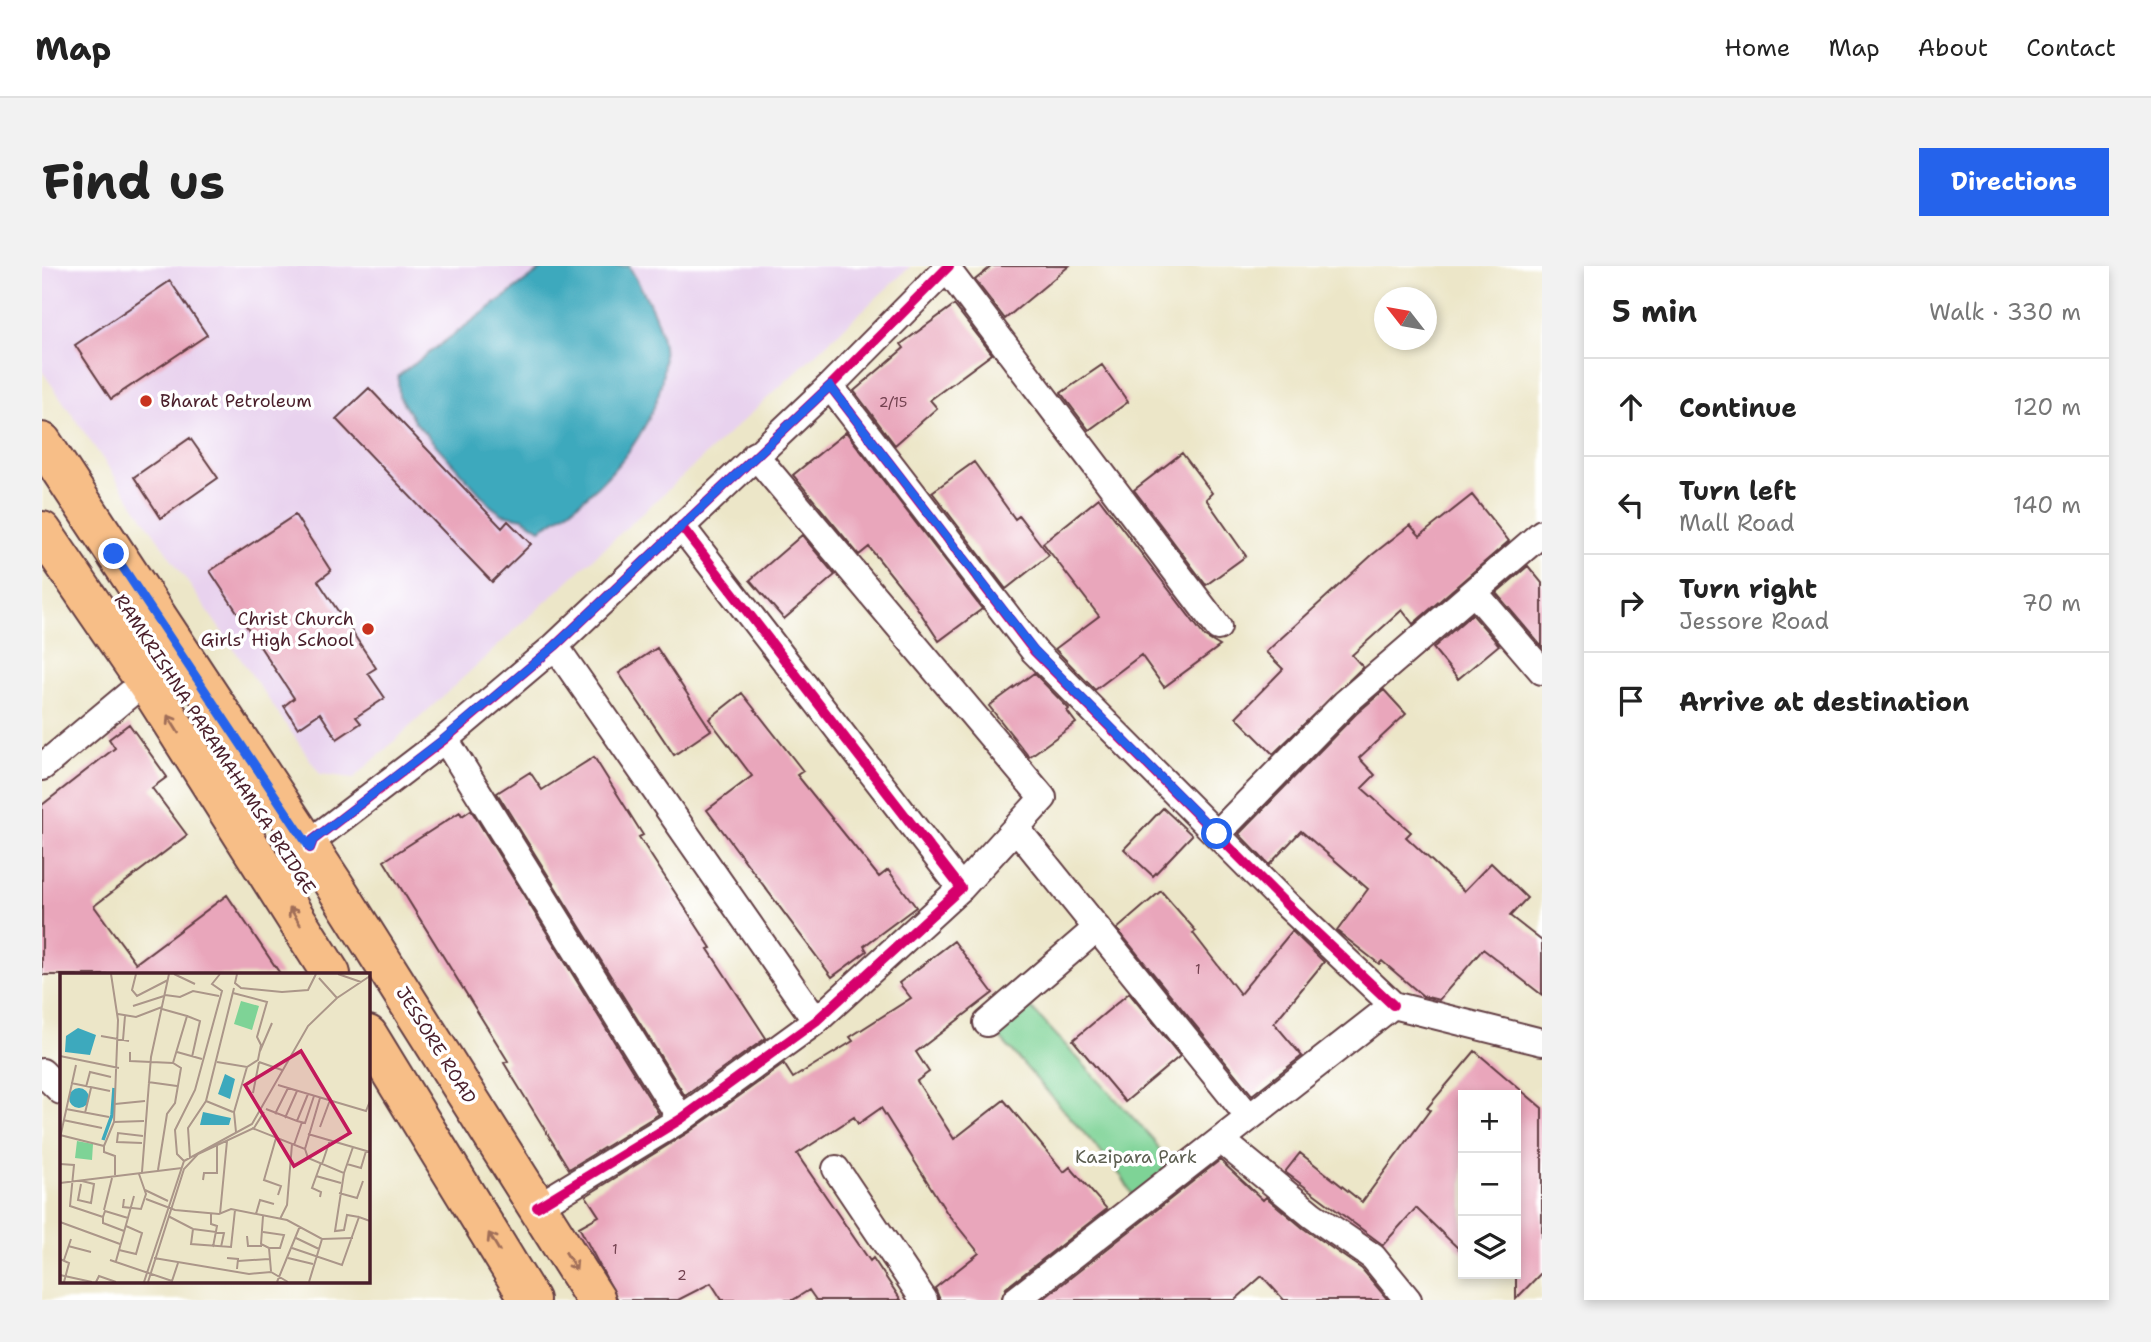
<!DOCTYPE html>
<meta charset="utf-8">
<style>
:root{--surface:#fff;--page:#f2f2f2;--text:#222;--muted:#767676;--line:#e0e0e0;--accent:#2563eb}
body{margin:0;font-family:"Shantell Sans",sans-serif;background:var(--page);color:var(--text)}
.controls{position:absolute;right:21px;bottom:21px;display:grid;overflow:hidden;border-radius:0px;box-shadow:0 4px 10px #0003}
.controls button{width:63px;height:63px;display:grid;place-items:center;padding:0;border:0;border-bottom:2px solid var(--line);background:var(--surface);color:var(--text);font:35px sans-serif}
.compass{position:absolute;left:1332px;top:21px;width:63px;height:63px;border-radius:50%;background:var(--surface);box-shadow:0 4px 10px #0003;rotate:301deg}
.stop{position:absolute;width:21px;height:21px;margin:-16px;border:5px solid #2563eb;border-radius:50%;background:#fff}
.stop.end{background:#2563eb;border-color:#fff;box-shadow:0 2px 7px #0008}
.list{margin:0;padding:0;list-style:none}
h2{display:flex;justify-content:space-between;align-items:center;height:91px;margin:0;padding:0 28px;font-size:30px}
h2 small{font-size:23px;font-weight:400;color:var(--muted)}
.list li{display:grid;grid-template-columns:46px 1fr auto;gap:21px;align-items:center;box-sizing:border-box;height:98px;padding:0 28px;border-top:2px solid var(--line)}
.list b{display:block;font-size:26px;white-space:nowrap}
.list p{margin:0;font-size:23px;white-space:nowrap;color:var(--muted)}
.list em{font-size:23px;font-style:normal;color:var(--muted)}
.icon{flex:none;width:38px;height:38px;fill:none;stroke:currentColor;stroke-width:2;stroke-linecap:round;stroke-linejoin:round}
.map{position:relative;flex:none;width:1500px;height:1034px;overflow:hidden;border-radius:0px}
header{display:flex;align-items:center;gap:42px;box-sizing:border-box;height:98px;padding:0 35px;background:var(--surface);border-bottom:2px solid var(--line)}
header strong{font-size:33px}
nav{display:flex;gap:38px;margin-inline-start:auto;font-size:24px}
.intro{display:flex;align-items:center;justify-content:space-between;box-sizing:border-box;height:168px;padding:0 42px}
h1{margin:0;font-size:49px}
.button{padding:18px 32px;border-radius:0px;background:var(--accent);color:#fff;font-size:24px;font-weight:700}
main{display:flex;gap:42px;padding:0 42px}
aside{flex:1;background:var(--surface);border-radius:0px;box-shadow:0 4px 10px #0003}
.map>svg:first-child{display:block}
.built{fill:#e8d2ee}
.green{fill:#7ed396;stroke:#647960;stroke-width:2}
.water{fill:#3da9bd;stroke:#446474;stroke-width:2}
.building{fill:#e9a6bb}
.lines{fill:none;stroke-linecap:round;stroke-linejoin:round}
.minor-casing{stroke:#623d43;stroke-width:30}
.primary-casing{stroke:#623d43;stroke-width:42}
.minor{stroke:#fff;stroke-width:26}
.primary{stroke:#f7be87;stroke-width:38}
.cycleway-casing{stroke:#fff;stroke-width:15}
.cycleway{stroke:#d6006c;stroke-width:10}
.oneway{stroke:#a06e59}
.route{stroke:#2563eb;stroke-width:9}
.poi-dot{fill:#c8321e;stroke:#fff;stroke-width:2.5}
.labels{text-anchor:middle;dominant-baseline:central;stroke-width:7;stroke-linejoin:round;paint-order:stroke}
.number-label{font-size:14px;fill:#72414f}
.poi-label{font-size:18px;fill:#4a1f2b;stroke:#fff;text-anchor:start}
.street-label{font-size:18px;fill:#4a1f2b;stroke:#fff}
.park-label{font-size:18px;fill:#5c5e50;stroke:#fff}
.inset-river{fill:none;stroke:#3da9bd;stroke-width:3.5}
.inset-road{fill:none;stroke:#ab9689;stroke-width:2}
.view{fill:#c2185b;fill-opacity:0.15;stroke:#c2185b;stroke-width:3.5}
.inset-edge{fill:none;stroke:#4a1f2b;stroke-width:3.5}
</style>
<header>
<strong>Map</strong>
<nav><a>Home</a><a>Map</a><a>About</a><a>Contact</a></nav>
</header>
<div class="intro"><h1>Find us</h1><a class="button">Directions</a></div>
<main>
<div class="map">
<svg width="1500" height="1034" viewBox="0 0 1500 1034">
<rect width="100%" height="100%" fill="#fff"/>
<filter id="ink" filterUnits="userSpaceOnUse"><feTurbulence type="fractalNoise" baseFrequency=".0143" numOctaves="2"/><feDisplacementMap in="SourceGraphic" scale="14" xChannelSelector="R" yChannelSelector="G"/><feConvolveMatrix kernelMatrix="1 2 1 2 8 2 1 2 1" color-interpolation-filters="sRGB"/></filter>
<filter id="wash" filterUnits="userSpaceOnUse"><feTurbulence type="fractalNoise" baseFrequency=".00686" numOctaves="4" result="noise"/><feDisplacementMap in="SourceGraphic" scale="28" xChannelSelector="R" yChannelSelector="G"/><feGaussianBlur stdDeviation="1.57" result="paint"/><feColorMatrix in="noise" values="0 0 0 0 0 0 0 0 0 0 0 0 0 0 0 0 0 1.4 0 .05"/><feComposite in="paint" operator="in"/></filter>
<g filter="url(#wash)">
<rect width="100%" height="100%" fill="#ece6c8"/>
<path class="built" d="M0 0H869L312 512 278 508 0 105Z"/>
<path class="green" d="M976 728 1111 873 1125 895 1137 900 1091 930 1080 911 1057 884 945 757Z"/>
<path class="water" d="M504 0H587C599 22 613 44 619 69 637 147 561 228 498 263L481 252 460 248 449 240 373 156 357 130 356 110Z"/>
<g id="blocks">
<path class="building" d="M950 0H1027L963 53 933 14Z
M128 15 165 69 69 133 33 79Z
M912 39 950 88 888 134 895 142 853 179 812 125 862 82 859 78Z
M1060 99 1086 136 1047 164 1019 127Z
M327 122 460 262 466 255 489 278 450 316 294 153Z
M804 166 940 343 897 375 872 337 827 281 817 289 751 209Z
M148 172 176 212 119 252 92 211Z
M1140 187 1170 227 1164 233 1204 290 1164 319 1092 224Z
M932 196 973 253 977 250 1007 289 964 323 890 226Z
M1430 229 1467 275 1371 358 1360 344 1310 389 1321 401 1231 488 1194 451 1241 403 1224 386 1330 289 1368 259 1378 270Z
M1057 232 1163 371 1178 380 1122 421 1099 389 1053 424 1013 383 1057 350 1001 277Z
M253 249 289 305 276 315 334 402 326 407 343 432 314 451 319 457 295 473 278 447 256 462 242 440 252 432 168 305Z
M760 269 793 309 742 353 708 314Z
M1486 300 1500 317V381L1454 327Z
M1430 348 1457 379 1416 413 1391 382Z
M615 382 669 464 632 489 577 407Z
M992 407 1027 443 1025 445 1034 457 987 491 947 440Z
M1342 424 1364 448 1317 492 1333 509 1320 522 1369 566 1364 571 1422 625 1449 597 1485 632 1468 650 1500 675V729L1441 683 1397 734 1381 730 1340 695 1337 698 1295 665 1326 623 1259 565 1227 599 1197 568 1314 448Z
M700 427 761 505 755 509 837 611 846 604 874 641 822 680 825 685 790 711 665 544 710 510 667 453Z
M87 458 125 511 110 522 145 569 52 640 94 697 185 629 239 709H0V539L73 482 67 473Z
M552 491 601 569 597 571 669 682 666 683 724 772 643 830 455 527 488 506 500 524Z
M1121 542 1150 569 1111 610 1082 583Z
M429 544 617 848 527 903 462 797 466 795 342 595 418 546 420 550Z
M1119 625 1154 665 1151 667 1198 728 1250 665 1282 696 1232 757 1260 790 1210 829 1075 663Z
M912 675 951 727 874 786 887 806 875 815 912 873 962 834 1022 906 1028 901 1065 943 964 1022 959 1034H898L893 1022 937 987 905 947 839 842 816 858 812 851 755 888 828 995 831 992 859 1034H774L767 1024 751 1034H680L669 1017 636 1034H576L537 961 557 950 544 930 647 866 742 798 751 812 811 775 808 771 869 732 857 717Z
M1087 727 1138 790 1083 836 1031 774Z
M1433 785 1500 842V1006L1474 1033V829H1421V987L1374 942 1341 979 1243 906 1258 887 1320 936 1388 844 1385 842Z
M1178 894 1221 934 1224 931 1261 962 1320 1003 1346 1034H1242L1220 1010 1193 1034H1000Z"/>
</g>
</g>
<g filter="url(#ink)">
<use href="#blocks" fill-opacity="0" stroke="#623d43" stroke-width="2"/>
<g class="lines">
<g class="minor-casing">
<path id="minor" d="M905 3 1176 361
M788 120 992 385 1245 639 1351 739
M713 189 1001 532 919 622
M1433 327 1500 405
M513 380 774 755
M403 473 639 853
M0 501 103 415
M974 562 1207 851
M1175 568 1303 437 1500 267
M268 582 271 574 403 473 513 380 788 120 907 0
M945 757 1055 662
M0 806 19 825
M1179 874 1270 949 1331 991 1366 1034
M794 903 882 1034
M495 941 639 853 774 755 919 622 639 260
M974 1034 1351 739 1500 776"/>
</g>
<g class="primary-casing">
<path id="primary" d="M0 176 291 617 554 1034
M0 265 113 430 289 708
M326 769 488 1034"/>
</g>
<use href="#minor" class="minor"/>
<use href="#primary" class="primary"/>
<g class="cycleway-casing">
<path id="cycleway" d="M788 120 992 385 1245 639 1351 739
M268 582 271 574 403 473 513 380 788 120 907 0
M495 941 639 853 774 755 919 622 639 260"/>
</g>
<use href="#cycleway" class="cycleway"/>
</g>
<defs><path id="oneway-shaft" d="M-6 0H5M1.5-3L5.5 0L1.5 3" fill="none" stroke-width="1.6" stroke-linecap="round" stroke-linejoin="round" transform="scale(1.75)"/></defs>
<g class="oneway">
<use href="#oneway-shaft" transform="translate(131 458) rotate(-122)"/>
<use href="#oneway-shaft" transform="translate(253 650) rotate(-122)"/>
<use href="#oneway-shaft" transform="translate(452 976) rotate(-121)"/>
<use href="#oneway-shaft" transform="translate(529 995) rotate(58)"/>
</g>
</g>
<g class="lines" filter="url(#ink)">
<path class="route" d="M72 288 268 582 271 574 402 473 513 380 788 120 992 384 1175 568"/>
</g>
<g class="poi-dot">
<circle cx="104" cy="135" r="7"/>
<circle cx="326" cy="363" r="7"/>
</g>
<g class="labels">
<g class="number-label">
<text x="851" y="136">2/15</text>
<text x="1156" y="703">1</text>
<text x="573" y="983">1</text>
<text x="640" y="1009">2</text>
</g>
<g class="poi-label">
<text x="118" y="135">Bharat Petroleum</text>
<text x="312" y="353" text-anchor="end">Christ Church<tspan x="312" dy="21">Girls' High School</tspan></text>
</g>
<g class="street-label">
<text transform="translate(173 478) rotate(57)">RAMKRISHNA PARAMAHAMSA BRIDGE</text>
<text transform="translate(394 779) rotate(58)">JESSORE ROAD</text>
</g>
<g class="park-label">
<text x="1094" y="891">Kazipara Park</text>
</g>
</g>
<g transform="translate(18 707)">
<rect width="310" height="310" fill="#ece6c8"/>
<path d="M181 28 199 33 192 57 174 51ZM17 168 33 171 32 187 15 185Z" fill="#7ed396"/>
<path d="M18 55 36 62 30 82 5 79 6 63ZM165 101 175 106 170 126 158 121ZM9 125a10 10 0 1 1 20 0a10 10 0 1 1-20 0ZM143 139 171 145 169 152H140Z" fill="#3da9bd"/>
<path class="inset-river" d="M43 167 52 142 54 115"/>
<path class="inset-road" d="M76 1 72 17 77 23 108 7M114 1 135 11M177 1 175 10 181 15 222 19 248 17 256 1M278 1 301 9M259 5 277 25M105 22 120 24 133 18 159 23M73 33 104 23M102 36 127 43 113 90M58 41 76 44 102 34M127 43 140 48 132 84M41 63 69 68M63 67 65 43M200 78 212 50M70 79V88L113 90 121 95 115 130 107 141 98 197M117 79 142 86M0 83 59 95M157 89 187 94 198 87 201 72 197 64 207 29 173 20M199 89 222 97M88 109 117 113M11 110 50 118M218 112 306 138 310 128M26 114 30 99 51 104M193 120 199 89M146 128 173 139M55 131 85 128M6 136 49 144M206 136 237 148 248 121M25 140 31 115M215 141 228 115M225 145 237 118M3 147 42 155M237 148 245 150 254 123M54 149 84 148M260 154 270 127M192 155 245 176 248 185 284 200 275 258 284 257 287 242 299 244M176 159 174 139 187 94M248 161 310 179M0 162 44 173 54 149 58 47 51 1M0 165 16 92M216 165 204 207 221 213 218 222M82 170 57 169 58 160 83 163M234 172 242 149M44 173V179L55 183V202M245 176 260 125M130 185 128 155 146 128 174 15M124 188 117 181 115 157 135 117 162 18 152 11 160 1M0 191 14 192 10 233 43 244V250L64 258M262 191 270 167M287 191 301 195 306 178M82 199 91 84 109 1M284 200 293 174M256 203 281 210M143 207 144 200H157V172M0 210 122 195M21 211 18 227 31 230 34 211 22 208M85 217 108 228M279 220 297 225 303 208M260 224 261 219 252 215 261 190M64 226 63 234 81 236 86 221 79 201M86 226 115 237 159 241 171 236 227 247 262 266 293 265M44 237 52 205M151 241V251L157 253 153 274M160 241 167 168M196 241 200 227 214 231M108 243 133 256 164 260 161 274M203 243 201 271 209 275 211 298M43 244 45 238 68 245M220 246 227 232 232 171M0 249 60 271M133 256 131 271 171 274 175 237M203 259 224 262 220 275H209M187 263 188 273H202M236 265 259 276M8 273 31 279M232 275 282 292 299 244 310 248M59 277 76 281 82 260 66 253M94 285 189 301 211 299 228 309M167 285 178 286 177 296M228 285 253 291M0 286 9 290 4 309M4 287 11 266M50 287 112 308 118 290M56 288 74 223M178 288 209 286M0 302 32 309M36 309 39 303 56 309M84 309 124 188 192 151 248 53 277 25 310 3M88 309 124 196 138 181 194 155 204 139M217 309 240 253M249 309 262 266"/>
<path class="view" d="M241 78 290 160 234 193 185 112Z"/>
<rect width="310" height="310" class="inset-edge"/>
</g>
</svg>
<div class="controls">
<button>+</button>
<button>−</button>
<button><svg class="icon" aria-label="layers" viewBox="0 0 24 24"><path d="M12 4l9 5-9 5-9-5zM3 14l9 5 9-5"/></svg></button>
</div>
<svg class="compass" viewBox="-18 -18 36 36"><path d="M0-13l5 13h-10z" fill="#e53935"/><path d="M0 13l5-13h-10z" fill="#767676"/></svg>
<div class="stop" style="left:1175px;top:568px"></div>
<div class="stop end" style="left:72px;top:288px"></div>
</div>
<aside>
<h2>5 min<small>Walk · 330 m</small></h2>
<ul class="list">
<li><svg class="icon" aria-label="ahead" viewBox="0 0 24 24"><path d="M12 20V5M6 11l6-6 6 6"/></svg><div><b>Continue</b></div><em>120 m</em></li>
<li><svg class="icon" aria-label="left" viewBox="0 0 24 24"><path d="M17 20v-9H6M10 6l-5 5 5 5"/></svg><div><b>Turn left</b><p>Mall Road</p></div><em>140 m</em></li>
<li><svg class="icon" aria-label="right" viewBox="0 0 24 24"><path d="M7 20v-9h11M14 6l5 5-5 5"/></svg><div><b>Turn right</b><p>Jessore Road</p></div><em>70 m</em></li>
<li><svg class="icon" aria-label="arrive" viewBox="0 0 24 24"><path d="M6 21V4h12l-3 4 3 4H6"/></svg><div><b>Arrive at destination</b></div></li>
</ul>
</aside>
</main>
